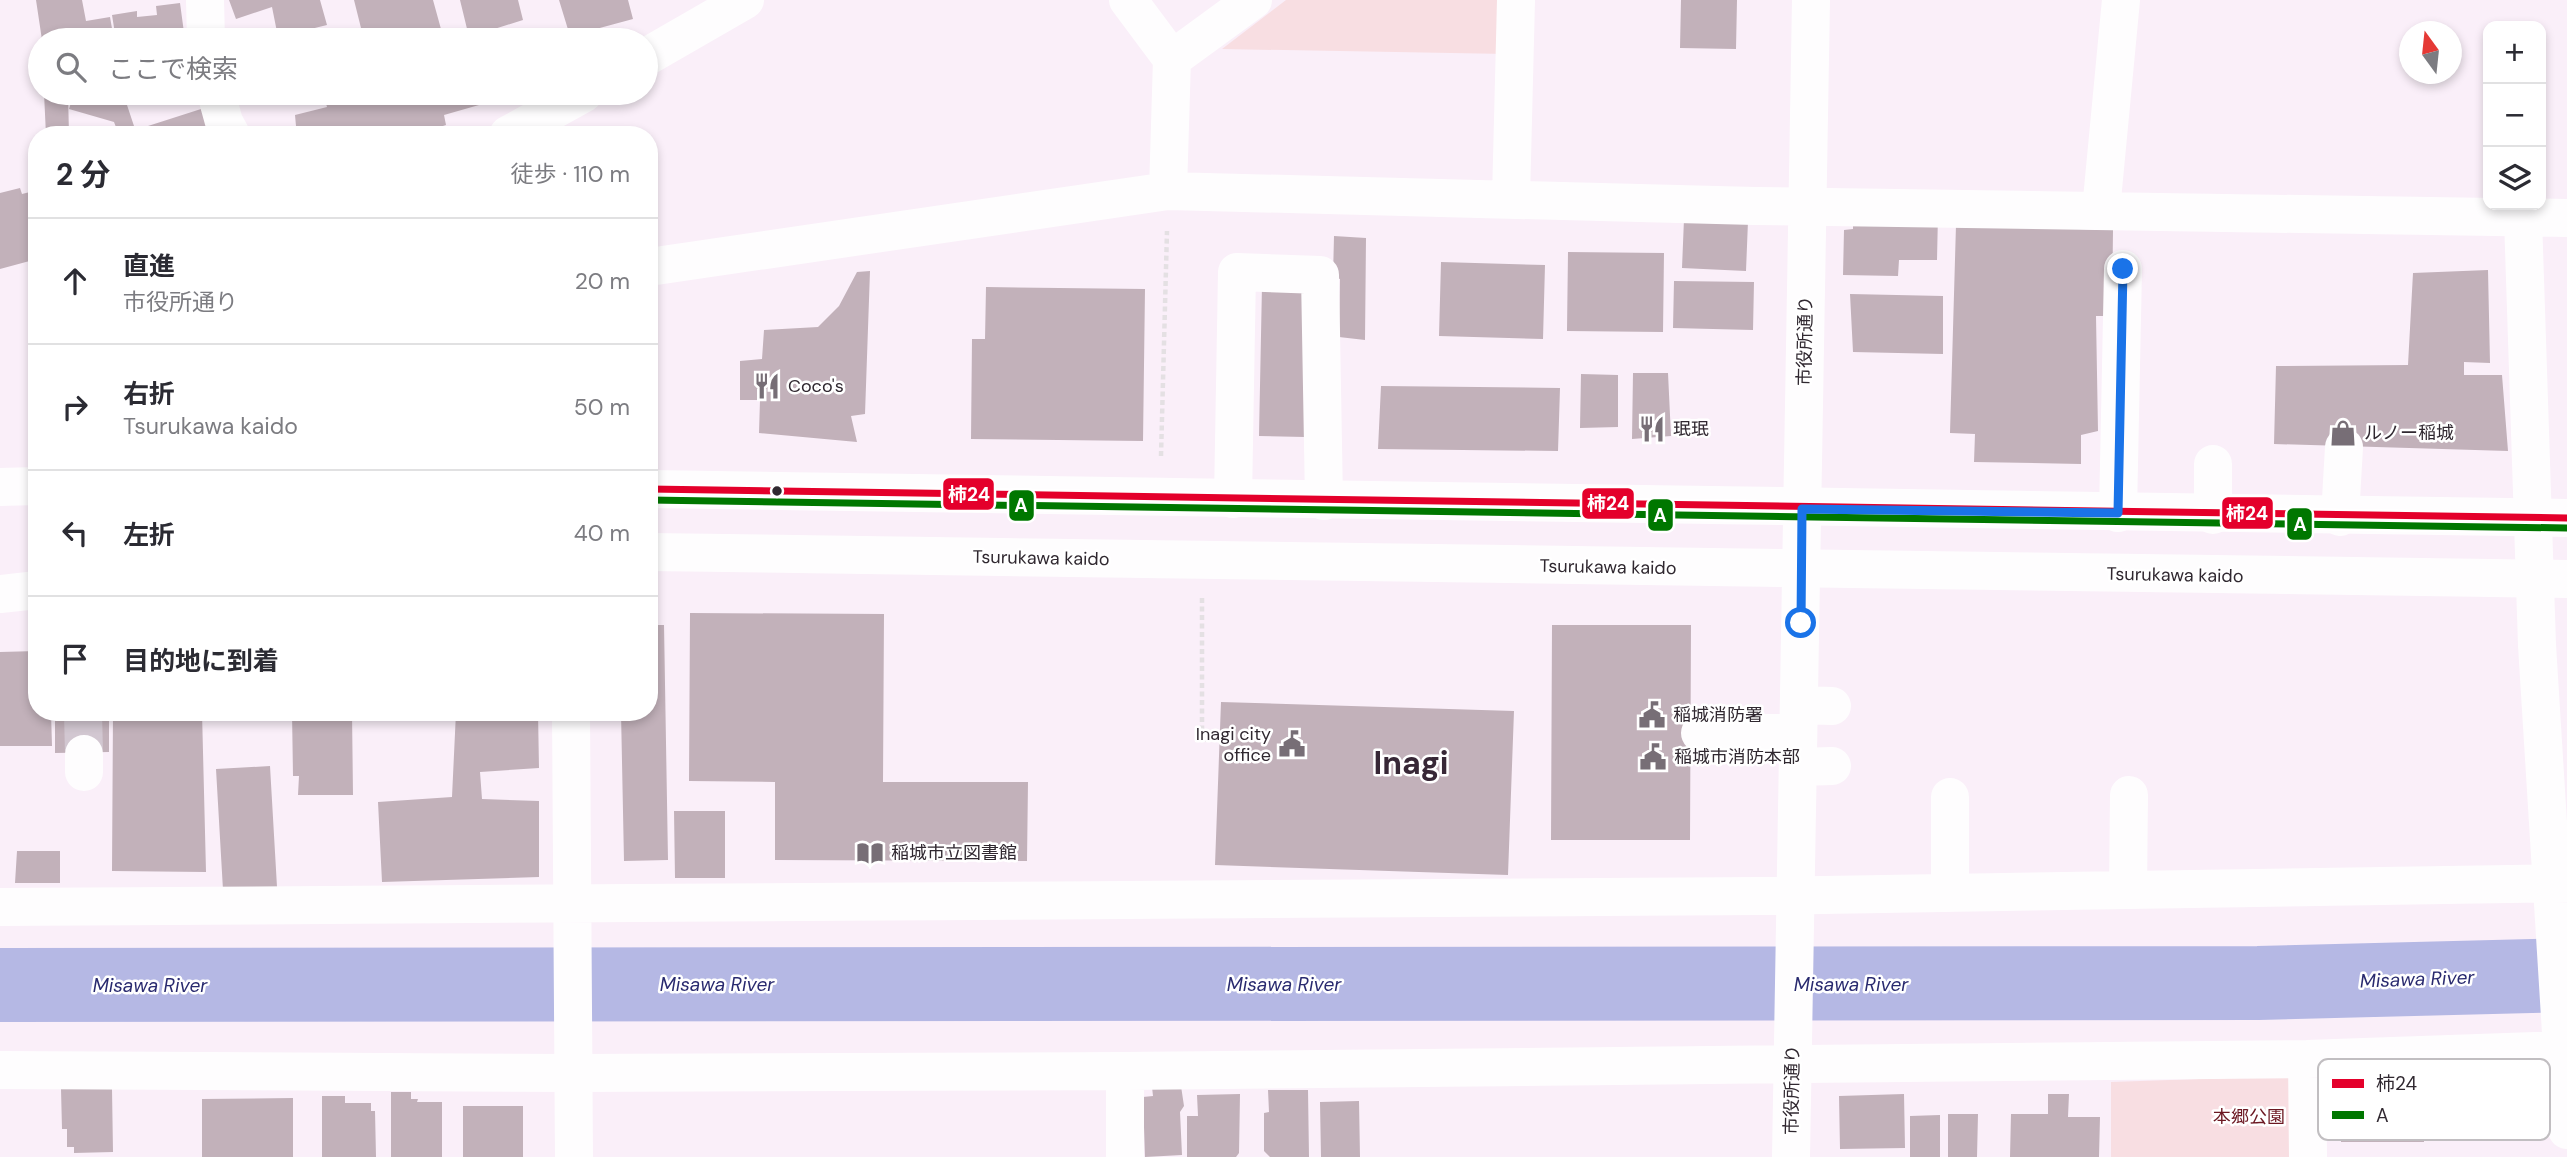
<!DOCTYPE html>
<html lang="ja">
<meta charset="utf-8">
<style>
:root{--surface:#fff;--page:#f7f7f7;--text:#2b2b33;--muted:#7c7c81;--line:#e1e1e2}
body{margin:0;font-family:"DM Sans","Noto Sans JP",sans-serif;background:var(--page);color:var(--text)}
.controls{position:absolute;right:21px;top:21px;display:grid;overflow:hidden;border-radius:14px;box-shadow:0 4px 10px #0003}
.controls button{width:63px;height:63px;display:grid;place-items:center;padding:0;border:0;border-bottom:2px solid var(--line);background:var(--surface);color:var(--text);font:35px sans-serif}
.compass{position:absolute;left:2399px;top:21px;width:63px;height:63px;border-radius:50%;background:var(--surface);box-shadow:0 4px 10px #0003;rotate:345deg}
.stop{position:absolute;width:21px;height:21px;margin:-16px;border:5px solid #1a73e8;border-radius:50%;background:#fff}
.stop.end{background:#1a73e8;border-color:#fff;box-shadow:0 2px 7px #0008}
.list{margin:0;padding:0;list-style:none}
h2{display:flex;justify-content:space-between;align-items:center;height:91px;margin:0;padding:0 28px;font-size:30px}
h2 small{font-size:23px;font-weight:400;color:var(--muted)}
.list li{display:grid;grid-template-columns:46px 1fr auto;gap:21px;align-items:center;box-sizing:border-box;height:126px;padding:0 28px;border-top:2px solid var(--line)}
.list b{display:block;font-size:26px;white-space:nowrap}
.list p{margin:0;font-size:23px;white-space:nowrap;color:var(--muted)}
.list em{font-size:23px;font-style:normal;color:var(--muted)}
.icon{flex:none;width:38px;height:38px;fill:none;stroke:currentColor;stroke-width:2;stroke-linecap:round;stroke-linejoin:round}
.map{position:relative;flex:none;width:2567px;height:1157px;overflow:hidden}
.search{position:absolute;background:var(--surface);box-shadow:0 4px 10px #0003;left:28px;top:28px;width:630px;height:77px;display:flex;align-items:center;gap:18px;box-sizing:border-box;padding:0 24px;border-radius:38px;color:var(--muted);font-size:26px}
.panel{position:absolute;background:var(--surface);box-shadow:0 4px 10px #0003;left:28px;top:126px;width:630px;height:595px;border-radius:28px}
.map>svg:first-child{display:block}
.green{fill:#f8dee2}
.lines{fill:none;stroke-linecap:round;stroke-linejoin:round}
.river{stroke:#b5b8e4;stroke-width:74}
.building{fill:#c2b1ba}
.minor-tunnel{stroke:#d2c7d1;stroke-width:38;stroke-dasharray:38 19;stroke-linecap:butt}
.path{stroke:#e4e0e3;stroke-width:4.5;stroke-dasharray:5 3.5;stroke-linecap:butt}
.minor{stroke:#fefdfe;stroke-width:38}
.major{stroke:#fefdfe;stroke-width:38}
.bus-1-casing{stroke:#fff;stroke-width:12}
.bus-2-casing{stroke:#fff;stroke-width:12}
.bus-1{stroke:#e4002b;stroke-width:7}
.bus-2{stroke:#070;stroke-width:7}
.route{stroke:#1a73e8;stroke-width:9}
.bus-dot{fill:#302830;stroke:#fff;stroke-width:2.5}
.labels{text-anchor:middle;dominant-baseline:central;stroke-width:5;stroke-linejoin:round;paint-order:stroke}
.street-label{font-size:18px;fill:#302830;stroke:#fff}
.poi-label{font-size:18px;fill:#302830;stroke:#fff;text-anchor:start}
.park-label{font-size:18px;fill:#6c1822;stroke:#fff}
.water-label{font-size:19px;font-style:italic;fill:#292a6f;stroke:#fff}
.town-label{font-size:32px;font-weight:bold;fill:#372736;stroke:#fff}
.key{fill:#fff;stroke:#c1bec1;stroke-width:2}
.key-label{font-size:19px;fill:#302830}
.line-badge{stroke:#fff;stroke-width:2.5}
.badge-label{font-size:19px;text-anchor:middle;font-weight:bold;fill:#fff}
</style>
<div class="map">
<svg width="2567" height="1157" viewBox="0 0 2567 1157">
<rect width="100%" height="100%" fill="#faeff9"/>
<path class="green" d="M1286 0H1507V54L1222 49Z
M2290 1076V1157H2111V1082Z"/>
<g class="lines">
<path class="river" d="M0 985 2258 983 2567 975"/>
</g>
<path class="building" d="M36 0H82L86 21 110 17 114 40H42Z
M229 0H320L327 25 278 37 272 7 236 19Z
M354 0H433L444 40H364Z
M460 0H518L523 20 469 37Z
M559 0H628L633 19 570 36Z
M1681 0H1737L1736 49 1680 48Z
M180 3 185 40H116L112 15 137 11V17L157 15 156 6Z
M44 93H68L69 135H46Z
M74 93 127 105 137 135H119L114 122 69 109Z
M323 93H475L479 105 444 115 446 125 415 135H271L296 126 295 115 327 107Z
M201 109 212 135H151L148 126Z
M20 188 22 194 30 192 33 205 37 204V259L0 269V193Z
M1853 213 1938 214 1937 260H1899L1898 276 1843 275 1844 230 1853 229Z
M1684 219 1748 221 1746 271 1682 268Z
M1956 225 2113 230 2112 316H2096L2098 431 2081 435V464L1974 462 1975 434 1950 433Z
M1334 236 1366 238 1365 340 1339 337 1340 279 1333 277Z
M1568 252 1664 253 1663 332 1567 331Z
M1441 262 1545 265 1543 339 1439 336Z
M2488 270 2490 363 2464 362V375H2502L2508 451 2274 444 2276 366 2408 365 2413 273Z
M870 271 865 414 851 416 857 442 759 433 760 400H740V361L762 359 764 330 818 327 839 306 857 272Z
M1674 281 1754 282 1753 330 1673 328Z
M1262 285 1308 286 1305 437 1259 436Z
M986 287 1145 289 1143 441 971 439 972 339H985Z
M1850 294 1943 296V354L1853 352Z
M1633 373H1668L1671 436 1632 439Z
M1581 374 1618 375V427L1580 428Z
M1381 386 1560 388 1558 451 1378 449Z
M690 613 884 614 883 782H1028L1027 861 775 860V782L689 781Z
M649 625H664L668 860 624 861 621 712H649Z
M1552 625H1691L1690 840H1551Z
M37 651V712H51L52 746H0V652Z
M1221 702 1514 711 1508 875 1215 865Z
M55 712H109V752L55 753Z
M113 712H202L206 872 112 871Z
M292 712H352L353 795H298L299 776H293Z
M456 712H538L539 768 480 772 482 799 539 801V877L382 882 378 802 452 797Z
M270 766 277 887 223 890 216 769Z
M674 811H725V878H675Z
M17 851H60V883H15Z
M2394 1083H2424V1142H2341V1117H2334V1093L2348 1092 2349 1089 2394 1088Z
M1181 1086 1184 1106 1180 1112 1182 1155 1145 1157 1143 1097 1153 1096 1152 1087Z
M61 1089H112L113 1152 74 1153V1147H67V1129H62Z
M1268 1090H1308L1309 1157H1270L1264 1151V1113L1269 1112Z
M391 1092H411V1099H418L417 1102H442V1157H391Z
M1240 1094 1239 1153 1236 1157H1187V1116H1198L1197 1095Z
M1904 1094 1905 1148 1840 1149 1839 1096Z
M2048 1094H2069L2068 1117H2100L2099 1157H2010L2011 1114H2048Z
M322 1096H345V1103H371V1111H375L376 1157H322Z
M293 1098V1157H202V1099Z
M1359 1101 1360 1157H1321L1320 1102Z
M463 1106H523V1157H463Z
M1948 1114H1978L1977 1157H1948Z
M1940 1115V1157H1910V1116Z"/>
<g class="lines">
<path class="minor-tunnel" d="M83 712 84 754"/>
<path class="path" d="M1161 456 1167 231
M1202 598V740L1219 739"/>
<path class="minor" d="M205 0 206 40
M1128 0 1172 59 1168 191
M646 57 745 0
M1172 59 1253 0
M216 93 224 122 231 135
M508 135 584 93
M1511 199 1516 0
M2101 210 2121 0
M2523 218 2537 645 2567 1130
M649 267 1168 191 1755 206 2567 218
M1233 499 1237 272 1320 275 1324 501
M2118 513 2123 269
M2213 515V464
M2340 517 2344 447
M1799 705 1832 706
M571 712 574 1157
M1700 733H1798
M1798 767 1832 766
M84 772V754
M2128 890 2129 795
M1950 893V797
M0 907 1760 896 2567 883
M2307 1059 2308 1157
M0 1070 574 1073 1125 1071 2307 1059 2567 1050
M1125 1071V1157
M1791 1157 1811 0"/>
<path class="major" d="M0 487 37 486
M649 489 2567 518
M649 552 2567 579
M0 594 37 590"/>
<g class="bus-1-casing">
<path id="bus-1" d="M649 489 2567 518"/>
</g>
<g class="bus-2-casing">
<path id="bus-2" d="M649 500 2567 528"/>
</g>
<use href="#bus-1" class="bus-1"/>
<use href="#bus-2" class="bus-2"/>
</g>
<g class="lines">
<path class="route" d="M1801 623 1802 509 2118 513 2123 269"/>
</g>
<defs>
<g id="restaurant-bare" transform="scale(2.1)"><path d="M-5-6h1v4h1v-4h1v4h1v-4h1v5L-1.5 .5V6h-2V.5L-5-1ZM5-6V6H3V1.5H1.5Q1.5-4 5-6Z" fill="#776e76" stroke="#fff" stroke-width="2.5" paint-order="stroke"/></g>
<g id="shop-bare" transform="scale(2.1)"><path d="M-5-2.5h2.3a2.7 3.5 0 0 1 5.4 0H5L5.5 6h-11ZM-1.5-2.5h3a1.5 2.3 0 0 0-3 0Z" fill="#776e76" stroke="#fff" stroke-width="2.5" paint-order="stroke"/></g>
<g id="civic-bare" transform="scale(2.1)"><path d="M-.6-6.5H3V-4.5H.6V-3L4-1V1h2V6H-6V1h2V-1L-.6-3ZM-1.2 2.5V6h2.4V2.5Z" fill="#776e76" stroke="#fff" stroke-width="2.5" paint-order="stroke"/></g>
<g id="library-bare" transform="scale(2.1)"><path d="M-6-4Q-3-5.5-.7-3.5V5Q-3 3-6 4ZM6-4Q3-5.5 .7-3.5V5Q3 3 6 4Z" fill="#776e76" stroke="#fff" stroke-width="2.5" paint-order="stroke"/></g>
</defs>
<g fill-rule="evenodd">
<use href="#restaurant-bare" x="767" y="386"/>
<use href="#restaurant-bare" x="1652" y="429"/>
<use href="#shop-bare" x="2343" y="433"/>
<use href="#civic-bare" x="1652" y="715"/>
<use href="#civic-bare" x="1292" y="744"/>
<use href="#civic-bare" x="1653" y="757"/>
<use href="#library-bare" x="870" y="853"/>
</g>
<circle class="bus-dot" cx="777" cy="491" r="6"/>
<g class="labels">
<g class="street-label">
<text transform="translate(1805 341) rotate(-89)">市役所通り</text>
<text transform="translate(1041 558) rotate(1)">Tsurukawa kaido</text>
<text transform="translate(1608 567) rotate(1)">Tsurukawa kaido</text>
<text transform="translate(2175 575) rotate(1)">Tsurukawa kaido</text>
<text transform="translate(1792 1090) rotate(-89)">市役所通り</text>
</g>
<g class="poi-label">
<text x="788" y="386">Coco's</text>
<text x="1673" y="429">珉珉</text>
<text x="2364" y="433">ルノー稲城</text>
<text x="1673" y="715">稲城消防署</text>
<text x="1271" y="734" text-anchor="end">Inagi city<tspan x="1271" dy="21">office</tspan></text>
<text x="1674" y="757">稲城市消防本部</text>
<text x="891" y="853">稲城市立図書館</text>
</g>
<g class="park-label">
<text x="2249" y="1117">本郷公園</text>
</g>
<g class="water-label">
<text transform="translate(2417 979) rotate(-2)">Misawa River</text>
<text x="717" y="984">Misawa River</text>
<text x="1284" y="984">Misawa River</text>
<text x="1851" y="984">Misawa River</text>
<text x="150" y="985">Misawa River</text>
</g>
<g class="town-label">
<text x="1411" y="763">Inagi</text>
</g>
</g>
<rect x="2318" y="1059" width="232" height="81" rx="10" class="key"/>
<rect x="2332" y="1079" width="32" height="9" fill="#e4002b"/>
<rect x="2332" y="1111" width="32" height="8" fill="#070"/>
<g class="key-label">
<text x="2376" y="1090">柿24</text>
<text x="2376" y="1122">A</text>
</g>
<g class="line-badge">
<rect x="942" y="477" width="53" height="34" rx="7" fill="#e4002b"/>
<rect x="1581" y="487" width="54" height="33" rx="7" fill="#e4002b"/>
<rect x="1008" y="489" width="27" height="33" rx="7" fill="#070"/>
<rect x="2221" y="496" width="53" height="34" rx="7" fill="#e4002b"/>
<rect x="1647" y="498" width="27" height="34" rx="7" fill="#070"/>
<rect x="2286" y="507" width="27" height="34" rx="7" fill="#070"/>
</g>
<g class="badge-label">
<text x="969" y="501">柿24</text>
<text x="1608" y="510">柿24</text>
<text x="1021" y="512">A</text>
<text x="2247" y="520">柿24</text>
<text x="1660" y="522">A</text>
<text x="2300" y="531">A</text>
</g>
</svg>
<div class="controls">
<button>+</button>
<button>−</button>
<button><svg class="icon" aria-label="layers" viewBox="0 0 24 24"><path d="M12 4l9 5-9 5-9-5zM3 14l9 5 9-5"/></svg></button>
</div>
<svg class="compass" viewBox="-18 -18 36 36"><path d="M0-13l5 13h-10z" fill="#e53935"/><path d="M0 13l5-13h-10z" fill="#7c7c81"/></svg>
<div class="stop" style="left:1801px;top:623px"></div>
<div class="stop end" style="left:2123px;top:269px"></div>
<div class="search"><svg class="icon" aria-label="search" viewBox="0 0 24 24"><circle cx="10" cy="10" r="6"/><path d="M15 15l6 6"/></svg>ここで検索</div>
<section class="panel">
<h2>2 分<small>徒歩 · 110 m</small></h2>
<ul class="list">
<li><svg class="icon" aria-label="ahead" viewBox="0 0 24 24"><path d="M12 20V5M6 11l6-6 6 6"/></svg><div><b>直進</b><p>市役所通り</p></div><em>20 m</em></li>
<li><svg class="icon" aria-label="right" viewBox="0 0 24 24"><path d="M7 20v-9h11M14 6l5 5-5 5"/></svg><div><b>右折</b><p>Tsurukawa kaido</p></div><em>50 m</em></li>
<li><svg class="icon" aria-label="left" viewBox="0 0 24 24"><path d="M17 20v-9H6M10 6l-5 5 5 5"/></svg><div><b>左折</b></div><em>40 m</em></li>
<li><svg class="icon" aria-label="arrive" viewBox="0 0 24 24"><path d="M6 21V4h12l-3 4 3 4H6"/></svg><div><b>目的地に到着</b></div></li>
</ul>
</section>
</div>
